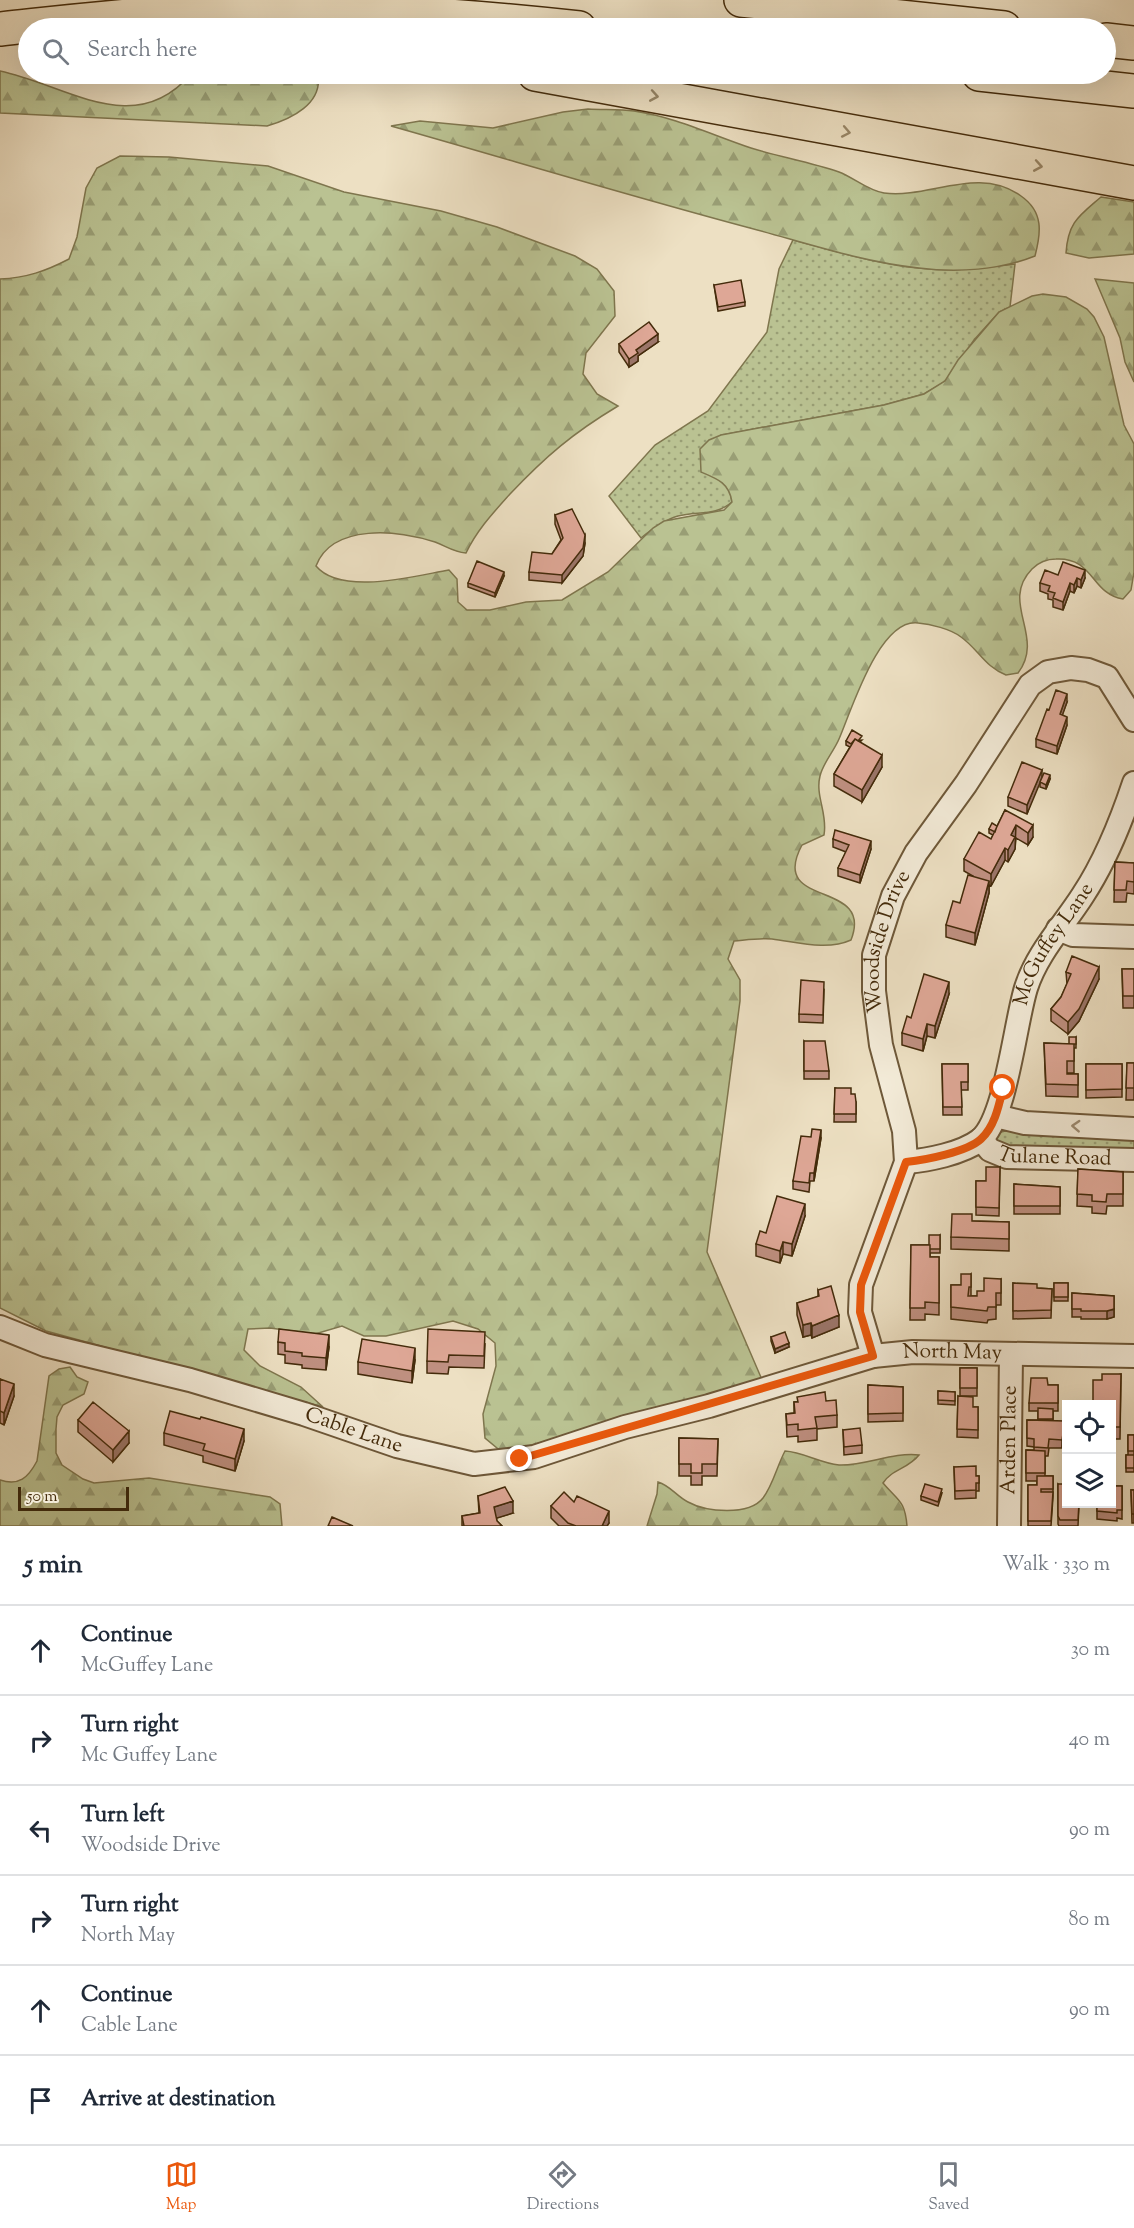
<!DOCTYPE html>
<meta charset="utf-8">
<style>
:root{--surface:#fff;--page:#f6f6f7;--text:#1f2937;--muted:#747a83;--line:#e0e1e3;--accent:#ea580c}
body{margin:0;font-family:"Sorts Mill Goudy",serif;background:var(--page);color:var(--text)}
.controls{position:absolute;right:18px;bottom:18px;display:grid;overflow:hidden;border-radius:0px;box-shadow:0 6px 24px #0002}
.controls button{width:54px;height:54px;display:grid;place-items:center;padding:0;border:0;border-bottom:2px solid var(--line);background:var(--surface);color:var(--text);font:30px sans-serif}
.scale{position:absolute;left:18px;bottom:15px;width:111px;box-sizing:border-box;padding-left:6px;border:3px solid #442b0b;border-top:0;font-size:16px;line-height:21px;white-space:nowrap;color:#442b0b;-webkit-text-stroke:4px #f3ebd8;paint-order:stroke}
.stop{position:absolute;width:18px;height:18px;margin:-14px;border:4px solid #ea580c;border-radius:50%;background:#fff}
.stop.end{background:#ea580c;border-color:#fff;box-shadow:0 2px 6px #0008}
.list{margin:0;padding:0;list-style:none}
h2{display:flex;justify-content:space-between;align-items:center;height:78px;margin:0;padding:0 24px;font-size:26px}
h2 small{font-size:20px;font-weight:400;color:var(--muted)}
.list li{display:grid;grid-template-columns:39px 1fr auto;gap:18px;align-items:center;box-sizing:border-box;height:90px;padding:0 24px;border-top:2px solid var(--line)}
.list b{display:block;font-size:22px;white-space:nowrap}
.list p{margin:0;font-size:20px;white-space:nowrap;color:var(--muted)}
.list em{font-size:20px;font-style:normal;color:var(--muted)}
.icon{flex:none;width:33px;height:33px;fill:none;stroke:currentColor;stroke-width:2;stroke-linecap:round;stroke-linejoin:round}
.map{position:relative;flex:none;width:1134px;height:1526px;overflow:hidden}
.search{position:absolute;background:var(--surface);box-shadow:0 6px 24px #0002;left:18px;right:18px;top:18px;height:66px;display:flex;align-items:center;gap:15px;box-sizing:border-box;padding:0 21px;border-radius:33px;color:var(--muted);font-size:22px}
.sheet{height:618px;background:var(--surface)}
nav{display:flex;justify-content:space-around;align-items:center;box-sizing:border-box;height:84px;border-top:2px solid var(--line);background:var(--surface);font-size:16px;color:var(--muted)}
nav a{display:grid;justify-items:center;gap:3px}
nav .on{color:var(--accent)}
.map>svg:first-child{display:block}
.grass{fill:url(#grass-dots);stroke:#7f764e;stroke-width:1.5}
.forest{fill:url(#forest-firs);stroke:#7f764e;stroke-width:1.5}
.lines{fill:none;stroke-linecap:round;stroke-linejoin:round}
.minor-casing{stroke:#6e5839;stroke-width:26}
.highway-casing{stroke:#442b0b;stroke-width:36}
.minor{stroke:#f3ebd8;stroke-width:22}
.highway{stroke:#ede0c3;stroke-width:33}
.wall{fill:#bf9081;stroke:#442b0b;stroke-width:1.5}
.shaded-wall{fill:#9b7569;stroke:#442b0b;stroke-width:1.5}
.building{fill:#dea796;stroke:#442b0b;stroke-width:1.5}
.oneway{stroke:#988667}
.oneway2{stroke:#9c8b72}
.route{stroke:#ea580c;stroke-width:8}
.labels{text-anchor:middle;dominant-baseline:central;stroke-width:4.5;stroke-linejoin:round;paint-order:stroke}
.street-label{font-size:21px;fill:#442b0b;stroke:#f3ebd8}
</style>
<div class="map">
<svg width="1134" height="1526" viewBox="0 0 1134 1526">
<defs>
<pattern id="grass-dots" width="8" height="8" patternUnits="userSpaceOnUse" patternTransform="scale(1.5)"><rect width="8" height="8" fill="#bac292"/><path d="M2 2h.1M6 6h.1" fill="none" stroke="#999e75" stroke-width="1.8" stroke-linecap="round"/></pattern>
<pattern id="forest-firs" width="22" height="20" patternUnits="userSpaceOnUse" patternTransform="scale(1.5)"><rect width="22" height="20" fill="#bac292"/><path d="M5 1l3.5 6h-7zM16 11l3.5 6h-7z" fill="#999e75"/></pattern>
</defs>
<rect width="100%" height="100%" fill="#ede0c3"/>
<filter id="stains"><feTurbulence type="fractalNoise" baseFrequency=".00333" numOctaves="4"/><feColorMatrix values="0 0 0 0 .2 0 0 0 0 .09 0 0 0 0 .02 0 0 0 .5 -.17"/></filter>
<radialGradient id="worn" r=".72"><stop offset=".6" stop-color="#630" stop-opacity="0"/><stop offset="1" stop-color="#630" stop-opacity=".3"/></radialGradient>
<path class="grass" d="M793 240C835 251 876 264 918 268 950 272 983 268 1015 264L1010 307 999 312 974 340 945 382 924 394 884 405 721 435 722 481 730 491 732 502C716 516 698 511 678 516 664 520 652 529 641 538L609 496 655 445 708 411 767 332 779 269Z
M1010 1130 1134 1137V1156H1055L996 1145V1137L1001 1132Z"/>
<path class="forest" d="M0 71C67 85 134 140 191 74H318C323 104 291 119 267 126L0 113Z
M588 109C603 110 619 109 634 111 675 117 712 135 751 148 780 157 810 162 839 172 853 177 868 191 884 193 929 199 978 165 1021 196 1044 212 1041 233 1035 256 1000 270 957 273 919 268 862 262 806 243 750 228 630 196 511 160 391 126L420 121 493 128 563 112Z
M120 156 169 157 268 166 344 192 441 211 497 227 575 256 597 269 614 291 615 316 586 353 583 374 597 394 618 406C573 433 546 456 510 494 493 513 477 530 466 553 453 552 446 546 435 542 400 530 332 523 316 566 341 596 414 576 449 570L457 579 458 602 467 610H490L526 602 562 600 608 572 653 528 664 521 724 510 732 502C729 483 718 479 701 472L700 449 709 440 721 435 884 405 924 394 945 381 958 360 999 312 1032 296 1043 294 1066 297 1087 309 1094 317 1104 337 1124 425 1134 444V572L1131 590 1123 599C1091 594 1094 557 1056 559 1046 559 1039 562 1032 569 999 603 1046 636 1018 673L1006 675C985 667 978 649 961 637 951 629 930 624 918 623 879 618 851 712 839 739 834 751 823 763 820 776 815 796 828 814 824 835L802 845C767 910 875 878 851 940 827 951 797 942 772 939 759 938 746 940 734 941L728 959 740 980V1001L707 1252 763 1382 503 1453 485 1438 483 1414 496 1366 495 1343 478 1329 453 1321 386 1336H364L342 1326 315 1334 270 1328 248 1329 244 1350 260 1366 301 1387 323 1407 46 1331 0 1308V279C26 278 46 271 69 259L77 237 86 188 97 168Z
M1101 197 1134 202V254L1089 258 1066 253C1068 222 1079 216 1101 197Z
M1095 279 1134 283V382L1125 362 1120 338Z
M70 1367 77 1377 88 1382 84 1394 63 1405 57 1417 56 1429V1453L62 1465 83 1479 94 1483 149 1478 270 1497 280 1504 282 1526H0V1480C19 1486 28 1478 37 1461L49 1376 59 1369Z
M785 1451C803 1452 820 1463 839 1465 866 1466 892 1452 919 1455 908 1469 892 1469 883 1483 898 1501 905 1500 907 1526H647L657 1494 658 1482C671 1486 676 1496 688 1502 706 1512 749 1516 763 1498 773 1485 777 1466 785 1451Z"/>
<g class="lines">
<g class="minor-casing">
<g id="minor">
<path d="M1058 929 1073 935 1134 937"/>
<path d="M996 1116 1025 1123 1134 1129"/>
<path id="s1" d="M981 1139 990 1150 1007 1157 1134 1160"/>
<path id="s2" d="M906 1162C928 1160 961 1154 980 1140 1006 1119 1015 1023 1026 988 1037 953 1064 925 1083 895 1106 860 1121 822 1134 783"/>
<path id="s3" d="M0 1327 45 1345 190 1380 304 1414 397 1446 474 1464 534 1457 625 1427 709 1406 873 1356 913 1352 1134 1356"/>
<path id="s4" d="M873 1356 860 1312 861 1285 906 1162 904 1131 881 1045 874 991V955L893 896 916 853 966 784 1030 685 1048 672 1071 668 1088 670 1107 677 1134 720"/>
<path id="s5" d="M1009 1526 1011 1355"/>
</g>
</g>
<g class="highway-casing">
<path id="highway" d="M741 0 1004 28
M0 29C66 22 133 14 199 11 326 6 453 14 579 28
M1106 40 1134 43
M535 74 1134 183
M979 74 1134 91"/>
</g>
<use href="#minor" class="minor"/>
<use href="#highway" class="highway"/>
</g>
<path class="wall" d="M714 285 745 302V306L718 311Z
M658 342 638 356V361L629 367 619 352V344Z
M555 515 585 543 583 556 562 583 529 580V572L552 554 561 540 555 524Z
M1058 575 1085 578 1081 588 1077 586 1074 593 1070 591 1063 610 1053 607V600L1048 599V594L1040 591V583Z
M504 576 495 597 468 587V583Z
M1067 702 1062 715 1067 725 1057 754 1036 747V739L1049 710Z
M862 740 860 742 882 767 862 802 834 786V774L850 747 846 745V741Z
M1042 770 1027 814 1008 806V797Z
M1050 779 1046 789 1040 787V782Z
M1005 810 1033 837 1028 845 1016 838 1015 849 1008 862 1005 860 991 886 989 885V893L975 945 946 937V925L960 903 973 876 964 871V859L991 839 993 835 989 833V829L997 826Z
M833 839 871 849 860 883 838 876V868L846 852 833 847Z
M1115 862 1134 863V894L1127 893 1126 902H1114Z
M1122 969H1134V1008H1123Z
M1066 972 1099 979 1079 1021 1068 1034 1051 1021V1009L1061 997 1067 984Z
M824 990 823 1023 799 1022V1014Z
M949 994 935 1038 927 1036 923 1051 902 1045V1033L911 1018Z
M1076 1037V1048H1074V1073H1067V1074H1078V1097L1046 1096 1044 1043 1069 1044Z
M804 1041 829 1071V1079H804Z
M1127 1063H1134V1100H1126Z
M942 1064H968V1090H961L962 1115H943Z
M1086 1064H1122V1097L1086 1098Z
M835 1088 851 1094 856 1102V1122H834Z
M811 1137 821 1138 814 1181H810L809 1192 793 1189V1181Z
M1000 1167 999 1216 976 1215V1181H986Z
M1078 1169 1123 1172V1206H1107L1106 1214 1092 1213V1207L1077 1206Z
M1014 1184 1060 1187V1214H1014Z
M805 1216 792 1256 783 1254 780 1263 756 1256V1244L766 1233Z
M972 1221 1009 1222V1251L951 1249V1237Z
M940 1235V1253H930V1257H939V1315L925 1314V1320H910L911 1245H929Z
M971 1274V1296H977L1001 1279V1305H996V1319L988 1320 987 1323 951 1319V1285H961Z
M1013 1283 1037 1288 1052 1289 1051 1318 1013 1319Z
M1054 1283H1068V1301H1054Z
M818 1290 839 1327 812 1338 811 1335 803 1337 797 1315V1303L818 1297Z
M1072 1293 1114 1296V1317L1107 1319H1081V1317H1072Z
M771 1337 789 1347 775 1353 771 1341Z
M278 1342 329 1347 326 1370 302 1368V1365L285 1363V1355L278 1354Z
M485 1344 484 1368 449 1367 448 1374 427 1373V1361Z
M415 1360 412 1383 358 1374V1362Z
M960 1368H977V1396H960Z
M1121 1374 1120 1439H1112V1404L1102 1380Z
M0 1379 14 1396 4 1425 0 1423Z
M868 1385 903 1387V1421L868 1422Z
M1048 1385H1058V1411H1053V1421L1065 1429 1062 1448H1049L1048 1456H1045V1476H1053V1497L1051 1526H1028V1485H1037V1481H1026V1450H1034V1447L1027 1446V1420H1038V1411H1029V1403Z
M938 1391 955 1392V1405L938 1404Z
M958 1396 973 1407H978V1438L957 1437Z
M826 1401 837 1415V1427L817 1429V1440L798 1442V1436L787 1437 786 1414 794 1413V1402Z
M200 1419 244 1441 235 1471 203 1462V1456L164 1445V1433Z
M78 1420 129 1443 113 1462 78 1432Z
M843 1430 862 1445V1453L844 1455Z
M1128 1435H1134V1472H1126V1455H1128Z
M679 1438 718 1439 717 1476H702V1485H691V1476H679Z
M954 1467 976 1476H979V1491H976V1498L955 1499Z
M1058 1484 1079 1503 1078 1526H1059L1058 1524Z
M1115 1486H1122V1519L1117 1518V1521L1097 1519V1503H1112Z
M1131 1490H1134V1523H1132Z
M942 1493 938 1506 921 1500V1496Z
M478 1496 513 1513 496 1518 497 1521 502 1526H462V1516L479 1513Z
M574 1502 609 1523 607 1526H559L551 1518V1506Z"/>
<path class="shaded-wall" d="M658 334V342L638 356V361L629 367V359L636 350Z
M585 535V543L583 556 562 583V575Z
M1085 570V578L1081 588V580Z
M504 572V576L495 597V593Z
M1077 578V586L1074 593V585Z
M1070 583V591L1063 610V602Z
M1067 694V702L1060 722V714Z
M1067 717V725L1057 754V746Z
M882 755V767L862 802V790Z
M1042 770V778L1027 814V805Z
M1050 775V779L1046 789V785Z
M1016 825 1015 849 1008 862V850L1011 835Z
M1033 825V837L1028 845V833Z
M871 841V849L860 883V875Z
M1005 848V860L991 886V874Z
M989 881V893L975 945V933Z
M1099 967V979L1079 1021 1068 1034V1022Z
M949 982V994L935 1038V1026Z
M927 1024V1036L923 1051V1039Z
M821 1130V1138L814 1181V1173Z
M805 1204V1216L792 1256V1244Z
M783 1242V1254L780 1263V1251Z
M1114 1309V1317L1107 1319V1311Z
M839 1315V1327L812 1338V1326Z
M811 1323V1335L803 1337V1325Z
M329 1335V1347L326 1370V1358Z
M789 1343V1347L775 1353V1349Z
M415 1348V1360L412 1383V1371Z
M14 1384V1396L4 1425V1413Z
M1065 1421V1429L1062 1448V1440Z
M244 1429V1441L235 1471V1459Z
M129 1431V1443L113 1462V1450Z
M513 1501V1513L494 1519V1507Z
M609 1511V1523L607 1526H602Z"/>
<path class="building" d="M741 280 745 302 718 307 714 285Z
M649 322 658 334 636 350 638 353 629 359 619 344Z
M572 509 585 535 583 548 562 575 529 572 532 552 552 554 563 538 555 515Z
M477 561 504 572 495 593 468 583Z
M1063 562 1085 570 1081 580 1077 578 1074 585 1070 583 1063 602 1053 598 1055 593 1048 591 1050 586 1040 583 1045 570 1058 575Z
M1056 690 1067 694 1060 714 1067 717 1057 746 1036 739 1047 709 1049 710Z
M852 730 862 736 858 741 855 739 851 744 846 741Z
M855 739 882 755 862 790 834 774Z
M1022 762 1042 770 1027 805 1008 797Z
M1044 773 1050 775 1046 785 1040 782Z
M1005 810 1033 825 1028 833 1016 825 1011 835 1015 837 1008 850 1005 848 991 874 964 859 979 832 991 839Z
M992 823 997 826 995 832 989 829Z
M835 830 871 841 860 875 838 868 849 845 833 839Z
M1115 862 1134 863V882L1127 881 1126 890H1114Z
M968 875 989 881 975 933 946 925 953 901 960 903Z
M1072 956 1099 967 1079 1009 1068 1022 1051 1009 1061 997 1071 974 1066 972Z
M1122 969H1134V996H1123Z
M924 974 949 982 935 1026 927 1024 923 1039 902 1033 907 1016 911 1018Z
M801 980 824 982 823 1015 799 1014Z
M1069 1037H1076V1044H1069Z
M804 1041H825L829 1071H804Z
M1044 1043 1074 1044V1061H1067V1074H1078V1085L1046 1084Z
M1127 1063H1134V1088H1126Z
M942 1064H968V1082H961L962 1107H943Z
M1086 1064H1122V1089L1086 1090Z
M835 1088H851V1094H855L856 1102V1114H834Z
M812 1129 821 1130 814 1173H810L809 1183 793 1181 801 1136 811 1137Z
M986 1167H1000L999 1208 976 1207V1181H986Z
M1078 1169 1123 1172V1194H1107L1106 1202 1092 1201V1195L1077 1194Z
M1014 1184 1060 1187V1206H1014Z
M777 1196 805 1204 792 1244 783 1242 780 1251 756 1244 760 1231 766 1233Z
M952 1214H972V1221L1009 1222V1239L951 1237Z
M929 1235H940V1249H930V1245H929Z
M911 1245H930V1257H939V1303L925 1302V1308H910Z
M961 1274H971V1287H969L968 1296H977V1291H984V1278L1001 1279V1293H996V1307H988L987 1311 951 1307V1285H961Z
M1013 1283 1037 1284V1288L1052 1289 1051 1310 1013 1311Z
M1054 1283H1068V1297H1054Z
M831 1286 839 1315 812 1326 811 1323 803 1325 797 1303 819 1296 818 1290Z
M1072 1293 1114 1296V1309L1107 1311H1081V1309H1072Z
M279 1329 329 1335 326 1358 302 1356V1353L285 1351V1343L278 1342Z
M428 1329 485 1332 484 1356 449 1355 448 1362 427 1361Z
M785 1332 789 1343 775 1349 771 1337Z
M362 1339 415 1348 412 1371 358 1362Z
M960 1368H977V1388H960Z
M1102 1374H1121L1120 1427H1112V1404H1093V1380H1102Z
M1031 1378H1047L1048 1385H1058V1403H1029Z
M0 1379 14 1384 4 1413 0 1411Z
M868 1385 903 1387V1413L868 1414Z
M938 1391 955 1392V1401L938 1400Z
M825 1392 826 1401 836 1400 837 1415 815 1417 817 1428 798 1430V1424L787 1425 786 1414 795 1413 794 1402H798L797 1397Z
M958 1396 973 1397V1407H978V1430L957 1429Z
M93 1402 129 1431 113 1450 78 1420Z
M1038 1408 1053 1409V1419H1038Z
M170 1411 200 1419 201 1417 244 1429 235 1459 203 1450 205 1444 164 1433Z
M1027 1420 1065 1421 1062 1440 1049 1439 1048 1448 1034 1447V1439L1027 1438Z
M860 1428 862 1445 844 1447 843 1430Z
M1128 1435H1134V1451H1128Z
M679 1438 718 1439 717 1464H702V1473H691V1464H679Z
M1026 1450 1045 1451V1473H1026Z
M1126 1455H1134V1468H1126Z
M976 1466V1476H979V1483H976V1490L955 1491 954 1467Z
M1037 1476H1053V1489H1041V1492H1053L1051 1521H1028V1485H1037Z
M1112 1480H1115V1486H1112Z
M925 1484 942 1489 938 1502 921 1496Z
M1058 1484H1066V1503H1079L1078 1520H1060L1058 1516Z
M1112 1486H1122V1510H1117V1513L1097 1511V1503H1112Z
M505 1487 513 1501 494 1507 497 1521 502 1526H464L462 1516 480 1513 478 1496Z
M1131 1490H1134V1514H1132Z
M564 1492 574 1502 577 1496 609 1511 602 1526H576L568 1523 551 1506Z
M332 1517 353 1526H328Z"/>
<defs><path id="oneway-chevron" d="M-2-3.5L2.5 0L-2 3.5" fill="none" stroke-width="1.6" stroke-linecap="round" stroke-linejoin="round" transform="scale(1.5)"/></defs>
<g class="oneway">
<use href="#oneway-chevron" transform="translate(654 96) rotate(10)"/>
<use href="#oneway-chevron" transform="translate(846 132) rotate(11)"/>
<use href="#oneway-chevron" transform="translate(1038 166) rotate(10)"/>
</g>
<use class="oneway2" href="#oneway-chevron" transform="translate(1076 1126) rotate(-177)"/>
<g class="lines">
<path class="route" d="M520 1459 873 1356 860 1312 861 1285 906 1162C925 1160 967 1152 981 1139 995 1126 999 1105 1003 1088"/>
</g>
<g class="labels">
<g class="street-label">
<text stroke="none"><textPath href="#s4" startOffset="430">Woodside Drive</textPath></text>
<text stroke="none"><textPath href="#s2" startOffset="290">McGuffey Lane</textPath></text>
<text stroke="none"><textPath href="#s1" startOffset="80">Tulane Road</textPath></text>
<text stroke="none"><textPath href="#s3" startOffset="988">North May</textPath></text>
<text stroke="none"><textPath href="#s3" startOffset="369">Cable Lane</textPath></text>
<text stroke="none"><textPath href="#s5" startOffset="86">Arden Place</textPath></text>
</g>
</g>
<rect width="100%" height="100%" filter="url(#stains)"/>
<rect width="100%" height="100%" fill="url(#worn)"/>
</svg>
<div class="controls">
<button><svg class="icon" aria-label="locate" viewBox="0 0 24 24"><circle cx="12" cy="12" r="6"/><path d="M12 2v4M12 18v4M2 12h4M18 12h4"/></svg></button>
<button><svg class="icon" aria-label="layers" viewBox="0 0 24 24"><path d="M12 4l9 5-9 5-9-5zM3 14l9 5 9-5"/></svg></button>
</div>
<div class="scale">50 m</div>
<div class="stop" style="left:1003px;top:1088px"></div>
<div class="stop end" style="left:520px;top:1459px"></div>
<div class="search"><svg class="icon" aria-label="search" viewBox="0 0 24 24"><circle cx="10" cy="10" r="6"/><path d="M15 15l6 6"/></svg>Search here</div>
</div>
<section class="sheet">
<h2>5 min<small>Walk · 330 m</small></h2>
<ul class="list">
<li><svg class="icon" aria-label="ahead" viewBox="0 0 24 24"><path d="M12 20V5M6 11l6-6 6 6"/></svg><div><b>Continue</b><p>McGuffey Lane</p></div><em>30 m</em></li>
<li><svg class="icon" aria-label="right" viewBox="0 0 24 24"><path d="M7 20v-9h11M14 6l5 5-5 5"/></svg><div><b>Turn right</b><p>Mc Guffey Lane</p></div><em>40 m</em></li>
<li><svg class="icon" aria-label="left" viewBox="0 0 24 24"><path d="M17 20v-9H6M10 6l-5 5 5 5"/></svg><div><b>Turn left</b><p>Woodside Drive</p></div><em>90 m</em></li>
<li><svg class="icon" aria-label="right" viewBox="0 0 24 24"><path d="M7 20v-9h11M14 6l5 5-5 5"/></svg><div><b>Turn right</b><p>North May</p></div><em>80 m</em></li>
<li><svg class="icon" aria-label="ahead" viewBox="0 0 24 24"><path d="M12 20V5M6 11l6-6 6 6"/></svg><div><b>Continue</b><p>Cable Lane</p></div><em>90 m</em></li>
<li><svg class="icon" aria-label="arrive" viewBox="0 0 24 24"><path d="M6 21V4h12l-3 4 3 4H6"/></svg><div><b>Arrive at destination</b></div></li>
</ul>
</section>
<nav>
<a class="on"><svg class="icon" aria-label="map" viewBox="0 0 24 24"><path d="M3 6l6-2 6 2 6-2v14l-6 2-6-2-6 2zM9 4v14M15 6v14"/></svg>Map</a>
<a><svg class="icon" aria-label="directions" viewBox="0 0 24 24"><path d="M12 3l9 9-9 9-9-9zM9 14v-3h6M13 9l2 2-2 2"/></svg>Directions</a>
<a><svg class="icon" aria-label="saved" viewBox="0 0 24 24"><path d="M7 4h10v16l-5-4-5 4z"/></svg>Saved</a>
</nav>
